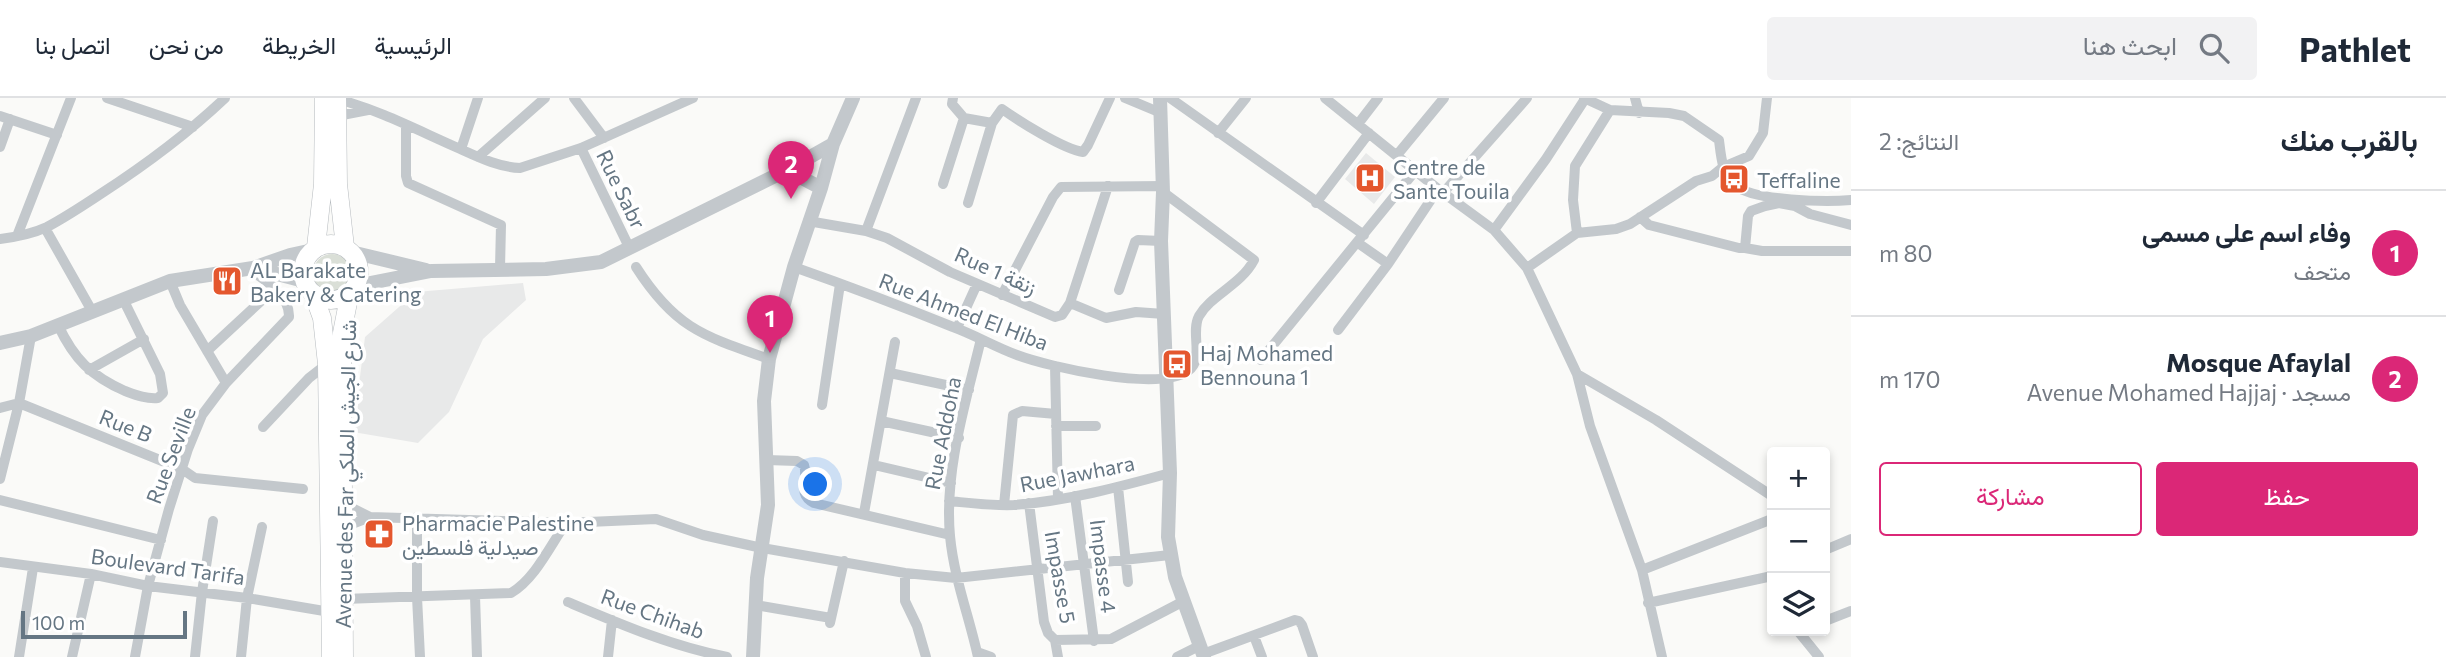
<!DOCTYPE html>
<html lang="ar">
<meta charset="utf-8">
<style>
:root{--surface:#fff;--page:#f2f2f3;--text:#1f2937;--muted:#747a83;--line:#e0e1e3;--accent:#db2777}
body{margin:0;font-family:Commissioner,Vazirmatn,sans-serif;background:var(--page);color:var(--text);direction:rtl}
.controls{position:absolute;right:21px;bottom:21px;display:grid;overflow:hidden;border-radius:7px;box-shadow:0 4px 10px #0003}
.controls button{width:63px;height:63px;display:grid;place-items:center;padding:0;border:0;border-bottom:2px solid var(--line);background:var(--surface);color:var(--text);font:35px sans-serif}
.scale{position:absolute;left:21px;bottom:18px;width:166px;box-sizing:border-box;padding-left:7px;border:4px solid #657683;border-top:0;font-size:19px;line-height:24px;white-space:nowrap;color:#657683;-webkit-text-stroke:5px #fff;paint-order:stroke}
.you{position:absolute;left:816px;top:387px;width:24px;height:24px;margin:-18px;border:5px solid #fff;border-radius:50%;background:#1a73e8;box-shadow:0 0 0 10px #1a73e833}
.badge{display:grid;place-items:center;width:46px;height:46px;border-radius:50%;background:var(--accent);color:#fff;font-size:23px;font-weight:700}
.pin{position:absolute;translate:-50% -58px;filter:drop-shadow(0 2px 4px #0008)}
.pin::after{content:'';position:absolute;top:37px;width:24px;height:21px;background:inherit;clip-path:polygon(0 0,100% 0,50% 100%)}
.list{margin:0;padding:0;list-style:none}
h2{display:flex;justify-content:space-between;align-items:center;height:91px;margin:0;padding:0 28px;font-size:30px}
h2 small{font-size:23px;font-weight:400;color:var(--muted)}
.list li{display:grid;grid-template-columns:46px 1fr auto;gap:21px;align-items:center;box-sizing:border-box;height:126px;padding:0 28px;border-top:2px solid var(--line)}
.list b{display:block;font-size:26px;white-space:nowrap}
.list p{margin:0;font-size:23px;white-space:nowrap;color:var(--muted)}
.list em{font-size:23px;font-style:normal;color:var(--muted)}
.actions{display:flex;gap:14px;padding:21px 28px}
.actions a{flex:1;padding:16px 0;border:2px solid var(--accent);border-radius:7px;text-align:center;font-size:24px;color:var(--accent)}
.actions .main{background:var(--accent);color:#fff}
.icon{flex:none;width:38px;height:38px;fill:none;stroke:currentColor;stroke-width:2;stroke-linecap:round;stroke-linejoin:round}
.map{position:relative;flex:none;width:1851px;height:559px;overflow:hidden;direction:ltr}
header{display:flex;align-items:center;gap:42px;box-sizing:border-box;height:98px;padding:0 35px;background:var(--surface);border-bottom:2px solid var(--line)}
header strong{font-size:33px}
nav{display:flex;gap:38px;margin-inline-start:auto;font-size:24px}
.search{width:490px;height:63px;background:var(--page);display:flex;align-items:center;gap:18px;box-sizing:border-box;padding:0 24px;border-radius:7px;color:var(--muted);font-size:26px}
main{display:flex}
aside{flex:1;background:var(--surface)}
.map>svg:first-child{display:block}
.built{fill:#e8e9e9}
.green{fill:#dadfd7}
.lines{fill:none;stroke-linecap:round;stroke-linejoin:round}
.primary-casing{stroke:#b5babe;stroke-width:19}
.minor{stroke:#c3c8cc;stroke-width:10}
.tertiary{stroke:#c3c8cc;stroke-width:14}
.primary{stroke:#fff;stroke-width:18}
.labels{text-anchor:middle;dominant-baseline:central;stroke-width:7;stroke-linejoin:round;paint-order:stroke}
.poi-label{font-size:21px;fill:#657683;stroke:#fff;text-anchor:start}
.street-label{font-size:21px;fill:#657683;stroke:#fff}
</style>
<header>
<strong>Pathlet</strong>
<div class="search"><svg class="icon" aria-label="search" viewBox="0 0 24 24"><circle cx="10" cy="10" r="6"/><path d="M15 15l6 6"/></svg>ابحث هنا</div>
<nav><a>الرئيسية</a><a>الخريطة</a><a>من نحن</a><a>اتصل بنا</a></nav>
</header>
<main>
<aside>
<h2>بالقرب منك<small>النتائج: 2</small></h2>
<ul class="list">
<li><span class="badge">1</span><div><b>وفاء اسم على مسمى</b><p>متحف</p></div><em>80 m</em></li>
<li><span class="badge">2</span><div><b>Mosque Afaylal</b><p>مسجد · Avenue Mohamed Hajjaj</p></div><em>170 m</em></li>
</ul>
<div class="actions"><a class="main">حفظ</a><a>مشاركة</a></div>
</aside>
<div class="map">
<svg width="1851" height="559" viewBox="0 0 1851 559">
<rect width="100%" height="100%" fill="#fafaf8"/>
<path class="built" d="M1366 55 1395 79 1374 106 1345 81Z
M523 185 526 202 483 241 449 314 418 345 353 334 365 239 416 194Z"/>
<path class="green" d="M313 175a19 19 0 1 1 38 0a19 19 0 1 1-38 0Z"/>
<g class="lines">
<g class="primary-casing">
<path id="primary" d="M337 0 338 86 345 149
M303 174a28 28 0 1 1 56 0a28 28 0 1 1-56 0Z
M316 149 323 86 324 0
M313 195 322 220 327 266 331 559
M344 559 342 235 350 194"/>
</g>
<path class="minor" d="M107 0 193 29
M574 0 604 40
M953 0 952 6 964 20 992 25
M1125 0 1161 15
M1170 0 1364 137
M1325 0 1438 91 1494 132 1527 170 1577 276 1590 328 1642 472 1662 559
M1584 0 1610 12 1669 15 1684 18 1719 42C1721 58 1722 78 1736 88 1754 103 1827 104 1851 102
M1635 0 1639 15
M337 1C379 12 419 33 458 50 478 59 498 69 520 70L581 50 693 0
M1002 11C1019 23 1063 51 1083 54L1088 47 1110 0
M0 18 57 37
M337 18 368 12
M1358 26 1378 0
M406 28V78L408 85 501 127 500 170
M1218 35 1246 0
M0 49 10 21
M581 50 629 149
M461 51 478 0
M1397 57 1444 0
M478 59 545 0
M943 86 964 20
M1443 95 1527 0
M968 105 992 25 1002 11
M1316 105 1369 35
M1640 119 1649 127 1739 150H1745
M808 123 866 133 887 140 950 174 1055 219 1062 217 1070 205 1106 220 1136 214 1164 216
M1851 127 1810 116 1795 108 1779 105 1765 108 1751 113 1748 118 1745 150 1762 153H1851
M45 130 92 213
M1494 132 1546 61 1585 1
M866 133 916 0
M1577 135 1573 102 1575 68 1610 12
M17 138 71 0
M0 141C16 139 32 136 47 129 66 119 84 107 102 95 145 67 187 36 225 0
M1358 145 1388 166
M636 169C675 230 703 238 769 261
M794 169C848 188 901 208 953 229 975 237 995 249 1017 257 1049 269 1159 294 1188 273 1205 261 1190 235 1199 218 1211 197 1241 187 1254 162L1163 94
M1527 170 1577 135 1616 131 1630 126 1696 83 1712 78 1723 69 1749 58 1763 35 1767 0
M170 183 180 207 226 285
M1119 192 1135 144 1138 142 1161 143
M1002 197 1053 99 1061 89 1163 88
M1070 205 1108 88
M58 227C74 261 91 278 125 293 136 297 146 301 158 300L163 295 160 276 123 201
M957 230 977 186
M1338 232 1388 166 1438 91
M207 253 274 191
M1261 262 1415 73
M1055 268 1058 401
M89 272 144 241
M890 275 969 292
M1577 276 1656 322 1772 398
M822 307 840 186
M0 310 19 305 182 371 195 380 303 391
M881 323 959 340
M1056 328H1096
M263 329 309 280 327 266
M767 362 797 363 804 367C809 381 796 396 814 405L950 437
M874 367 951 385
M0 381 19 305 31 238
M1118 389 1128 484
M1075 398 1094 543
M0 402 161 442
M949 403C970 405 993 408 1014 407 1067 403 1119 389 1170 375
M342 405 370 419
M1029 405 1044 524 1048 535 1055 542 1058 559
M1004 407 1013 317 1022 313 1056 316
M864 415 895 244
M417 419V499L420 559
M344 429 370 419 566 425 656 421 703 437 762 450 905 475 956 480 1170 457
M1825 452 1851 441
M0 464 91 476 148 488 247 500 330 514
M1642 472 1772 421
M905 475V503L917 528 926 559
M475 498 477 559
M344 501 511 495C535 481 550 448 566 425
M568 504C620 526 671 548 727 559
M1648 505 1772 478
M755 507 831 520
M1825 523 1851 513
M830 525 844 463
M1798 533 1819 559
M1254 538 1262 559
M1055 542 1111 541 1184 503
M977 554 991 559
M1203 556 1295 522 1299 523 1302 527 1313 559
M19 559 33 470
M72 559 91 476
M135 559 148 488 169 411 188 351 202 317 226 285 289 219C290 197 265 182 249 171
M195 559 202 494 213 423
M241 559 247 500 262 429
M608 559 612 522
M978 559C969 518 954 480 950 438 944 372 966 304 981 241
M1177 559 1201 547"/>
<path class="tertiary" d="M1160 0 1163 94 1161 143 1170 375 1168 439 1175 479 1204 559
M787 72 821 90
M351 154 426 172
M254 170 304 183
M355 188 431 173 546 171 601 164 787 72 833 46
M0 245 31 238 170 183 253 170 290 157 313 152
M753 559 757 480 768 407 764 303 769 261 794 169 821 90 833 46 853 0"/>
<use href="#primary" class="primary"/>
</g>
<defs>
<g id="hospital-square" transform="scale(1.575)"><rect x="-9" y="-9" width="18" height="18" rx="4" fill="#e4572e" stroke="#fff"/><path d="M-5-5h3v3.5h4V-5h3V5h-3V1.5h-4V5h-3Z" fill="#fff"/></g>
<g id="bus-square" transform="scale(1.575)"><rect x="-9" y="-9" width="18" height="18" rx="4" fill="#e4572e" stroke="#fff"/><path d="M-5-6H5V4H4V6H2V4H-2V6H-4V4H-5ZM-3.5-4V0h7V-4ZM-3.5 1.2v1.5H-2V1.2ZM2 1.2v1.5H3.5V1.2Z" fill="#fff"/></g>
<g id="restaurant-square" transform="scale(1.575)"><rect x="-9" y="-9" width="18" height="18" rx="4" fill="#e4572e" stroke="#fff"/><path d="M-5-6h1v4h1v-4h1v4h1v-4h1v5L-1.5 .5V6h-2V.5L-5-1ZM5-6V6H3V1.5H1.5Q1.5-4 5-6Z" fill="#fff"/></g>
<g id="pharmacy-square" transform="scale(1.575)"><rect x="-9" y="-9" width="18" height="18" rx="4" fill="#e4572e" stroke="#fff"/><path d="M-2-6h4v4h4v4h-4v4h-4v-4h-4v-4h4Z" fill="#fff"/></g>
</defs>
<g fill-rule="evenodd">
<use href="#hospital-square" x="1370" y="80"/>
<use href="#bus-square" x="1734" y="81"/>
<use href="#restaurant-square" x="227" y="183"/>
<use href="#bus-square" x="1177" y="266"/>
<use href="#pharmacy-square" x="379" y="436"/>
</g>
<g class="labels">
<g class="poi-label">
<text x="1393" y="68">Centre de<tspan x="1393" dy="24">Sante Touila</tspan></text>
<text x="1757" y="81">Teffaline</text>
<text x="250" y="171">AL Barakate<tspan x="250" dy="24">Bakery &amp; Catering</tspan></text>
<text x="1200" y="254">Haj Mohamed<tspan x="1200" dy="24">Bennouna 1</tspan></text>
<text x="402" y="424">Pharmacie Palestine<tspan x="402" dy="24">صيدلية فلسطين</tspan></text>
</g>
<g class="street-label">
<text transform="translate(622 91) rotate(64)">Rue Sabr</text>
<text transform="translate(996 172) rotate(24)">Rue 1 زنقة</text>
<text transform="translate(964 213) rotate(21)">Rue Ahmed El Hiba</text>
<text transform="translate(126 327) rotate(22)">Rue B</text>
<text transform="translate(942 335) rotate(-79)">Rue Addoha</text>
<text transform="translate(170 357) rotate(-69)">Rue Seville</text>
<text transform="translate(1077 375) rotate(-11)">Rue Jawhara</text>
<text transform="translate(345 376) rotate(-89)">Avenue des Far شارع الجيش الملكي</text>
<text transform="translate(168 468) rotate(8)">Boulevard Tarifa</text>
<text transform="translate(1104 468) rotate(83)">Impasse 4</text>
<text transform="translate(1061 479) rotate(80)">Impasse 5</text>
<text transform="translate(653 515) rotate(20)">Rue Chihab</text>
</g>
</g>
</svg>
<div class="controls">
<button>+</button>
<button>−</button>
<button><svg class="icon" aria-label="layers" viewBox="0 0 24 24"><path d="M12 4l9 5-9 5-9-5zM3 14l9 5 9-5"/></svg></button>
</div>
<div class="scale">100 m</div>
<div class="you"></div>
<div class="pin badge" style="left:770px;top:255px">1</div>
<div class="pin badge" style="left:791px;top:101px">2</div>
</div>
</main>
